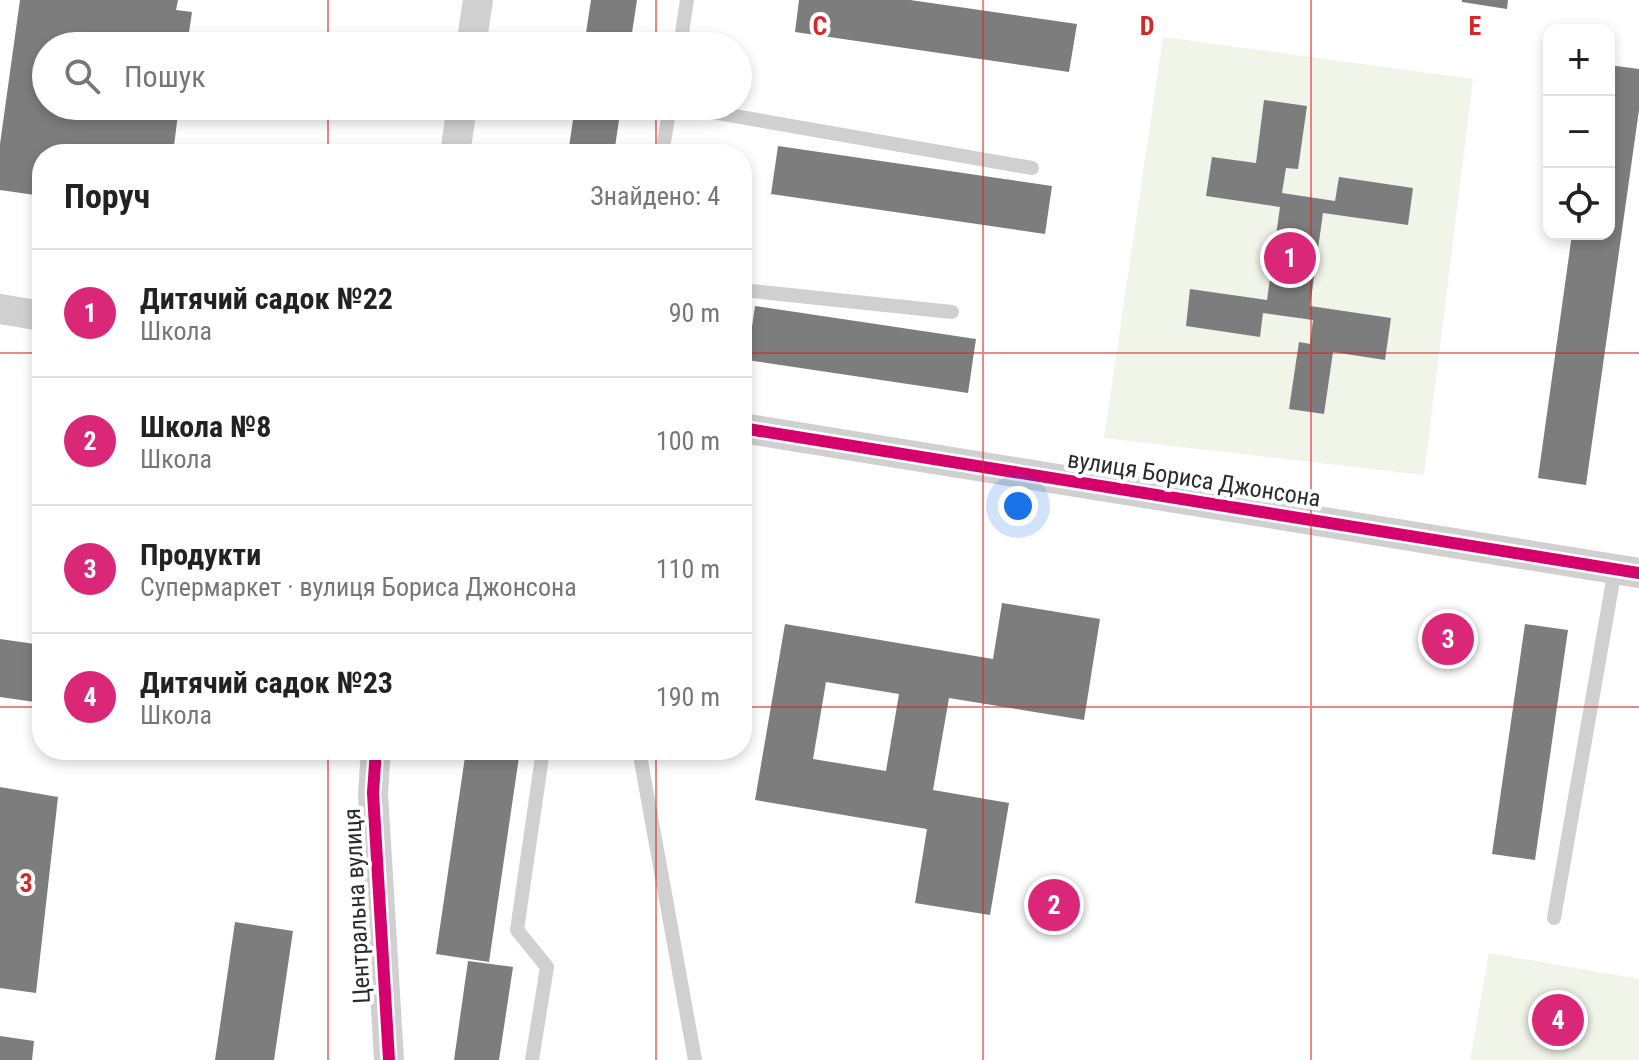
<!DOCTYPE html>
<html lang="uk">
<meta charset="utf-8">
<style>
:root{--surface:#fff;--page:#f6f6f6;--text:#222;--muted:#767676;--line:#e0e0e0;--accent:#db2777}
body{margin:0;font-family:"Roboto Condensed",sans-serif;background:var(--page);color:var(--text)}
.controls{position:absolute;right:24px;top:24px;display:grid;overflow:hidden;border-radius:16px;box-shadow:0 4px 12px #0003}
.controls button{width:72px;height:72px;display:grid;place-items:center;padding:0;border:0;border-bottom:2px solid var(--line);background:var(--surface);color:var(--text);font:40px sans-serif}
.you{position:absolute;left:1018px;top:506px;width:28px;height:28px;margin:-20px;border:6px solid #fff;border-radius:50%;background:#1a73e8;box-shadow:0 0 0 12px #1a73e833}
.badge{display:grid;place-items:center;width:52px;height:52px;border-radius:50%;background:var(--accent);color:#fff;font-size:26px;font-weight:700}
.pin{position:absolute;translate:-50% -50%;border:4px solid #fff;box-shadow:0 2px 8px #0006}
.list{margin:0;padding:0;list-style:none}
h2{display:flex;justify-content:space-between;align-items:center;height:104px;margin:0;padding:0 32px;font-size:34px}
h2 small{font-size:26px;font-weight:400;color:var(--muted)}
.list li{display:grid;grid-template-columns:52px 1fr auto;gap:24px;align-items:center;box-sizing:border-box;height:128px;padding:0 32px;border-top:2px solid var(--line)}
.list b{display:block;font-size:30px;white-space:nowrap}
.list p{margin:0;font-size:26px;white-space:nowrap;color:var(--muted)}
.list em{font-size:26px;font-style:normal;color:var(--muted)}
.icon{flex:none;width:44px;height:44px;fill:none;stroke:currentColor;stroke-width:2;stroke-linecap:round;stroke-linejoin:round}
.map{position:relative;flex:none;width:1639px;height:1060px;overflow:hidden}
.search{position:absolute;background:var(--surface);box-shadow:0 4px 12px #0003;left:32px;top:32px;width:720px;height:88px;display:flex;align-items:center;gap:20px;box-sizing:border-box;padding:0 28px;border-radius:44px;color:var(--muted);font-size:30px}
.panel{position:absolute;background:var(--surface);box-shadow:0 4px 12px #0003;left:32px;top:144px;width:720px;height:616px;border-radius:32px}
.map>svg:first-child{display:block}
.green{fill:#f1f4e9}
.building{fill:#7d7d7d;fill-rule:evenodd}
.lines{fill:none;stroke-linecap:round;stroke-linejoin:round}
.lane{stroke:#d0d0d0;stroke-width:14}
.street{stroke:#d0d0d0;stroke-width:30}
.cycleway-casing{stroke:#fff;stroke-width:17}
.cycleway{stroke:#d6006c;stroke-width:12}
.grid{fill:none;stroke:#d62828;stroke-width:2;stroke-opacity:0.55}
.labels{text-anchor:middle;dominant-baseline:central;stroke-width:8;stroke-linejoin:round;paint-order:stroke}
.street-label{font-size:24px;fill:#2b2b2b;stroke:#fff}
.grid-label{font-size:26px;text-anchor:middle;font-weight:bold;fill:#d62828;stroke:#fff;stroke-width:8;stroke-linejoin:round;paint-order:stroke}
</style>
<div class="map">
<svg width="1639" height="1060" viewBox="0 0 1639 1060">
<rect width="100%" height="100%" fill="#fff"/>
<path class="green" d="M1163 37 1473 79 1424 475 1104 438Z
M1489 953 1639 979V1060H1470Z"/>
<path class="building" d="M20 0H178L176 10 192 12 187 46H46V106H179L173 154H42V196L0 190V144Z
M591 0H637L630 46H584Z
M799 0H910L1077 24 1069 72 795 32Z
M1462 0H1508L1507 9 1462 2Z
M1609 65 1639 69V110L1586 485 1538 478 1572 234H1609Z
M1264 100 1307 106 1298 169 1286 168 1282 193 1335 201 1339 177 1413 188 1408 225 1323 213 1310 306 1391 318 1385 360 1333 352 1324 414 1289 409 1299 342 1310 344 1313 320 1263 313 1260 337 1186 326 1190 289 1267 300 1280 207 1206 196 1212 157 1256 163Z
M575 106H621L614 154H568Z
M778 146 1052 186 1045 234 771 194Z
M755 306 976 339 968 393 747 360Z
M1002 603 1100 619 1084 720 949 698 933 790 1009 803 990 915 915 903 927 829 755 800 785 624 993 659ZM826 682 899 694 886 771 813 759Z
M1525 624 1568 630 1535 860 1492 854Z
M0 639 42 645V703L0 697Z
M466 750H520L489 962 436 954Z
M0 787 58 797 36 993 0 988Z
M235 922 293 931 274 1060H215Z
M468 961 513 967 499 1060H454Z
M0 1036 34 1041 32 1060H0Z"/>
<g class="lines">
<path class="lane" d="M680 46 687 0
M677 106 1032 168
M662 154 670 106
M742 290 952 312
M639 750 695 1060
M1554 918 1615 569
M532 1060 547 967 517 930 543 750"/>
<path class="street" d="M471 46 478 0
M455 154 462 106
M0 309 42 316
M742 428 1639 573
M376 750 373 793 389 1060"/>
<g class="cycleway-casing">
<path id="cycleway" d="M742 428 1639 573
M376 750 373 793 389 1060"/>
</g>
<use href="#cycleway" class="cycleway"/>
</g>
<path class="grid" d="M328 0V46M656 0V46M983 0V1060M1311 0V1060M328 106V154M656 106V154M0 353H42M742 353H1639M0 707H42M742 707H1639M328 750V1060M656 750V1060"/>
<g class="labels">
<g class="street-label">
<text transform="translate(1194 479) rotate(9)">вулиця Бориса Джонсона</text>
<text transform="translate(357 906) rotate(-93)">Центральна вулиця</text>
</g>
</g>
<g class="grid-label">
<text x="820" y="35">C</text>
<text x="1147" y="35">D</text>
<text x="1475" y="35">E</text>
<text x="26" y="892">3</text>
</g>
</svg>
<div class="controls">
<button>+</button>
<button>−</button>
<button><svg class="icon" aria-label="locate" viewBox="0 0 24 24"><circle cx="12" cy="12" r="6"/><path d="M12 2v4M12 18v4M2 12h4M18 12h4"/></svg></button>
</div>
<div class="you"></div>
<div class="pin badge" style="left:1290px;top:258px">1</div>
<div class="pin badge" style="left:1054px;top:905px">2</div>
<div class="pin badge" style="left:1448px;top:639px">3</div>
<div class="pin badge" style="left:1558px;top:1020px">4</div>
<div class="search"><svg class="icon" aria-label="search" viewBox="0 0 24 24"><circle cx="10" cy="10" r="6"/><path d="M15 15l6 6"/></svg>Пошук</div>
<section class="panel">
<h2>Поруч<small>Знайдено: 4</small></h2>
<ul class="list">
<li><span class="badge">1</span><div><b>Дитячий садок №22</b><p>Школа</p></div><em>90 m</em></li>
<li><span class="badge">2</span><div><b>Школа №8</b><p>Школа</p></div><em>100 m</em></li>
<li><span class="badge">3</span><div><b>Продукти</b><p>Супермаркет · вулиця Бориса Джонсона</p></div><em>110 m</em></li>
<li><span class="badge">4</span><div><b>Дитячий садок №23</b><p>Школа</p></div><em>190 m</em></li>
</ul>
</section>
</div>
